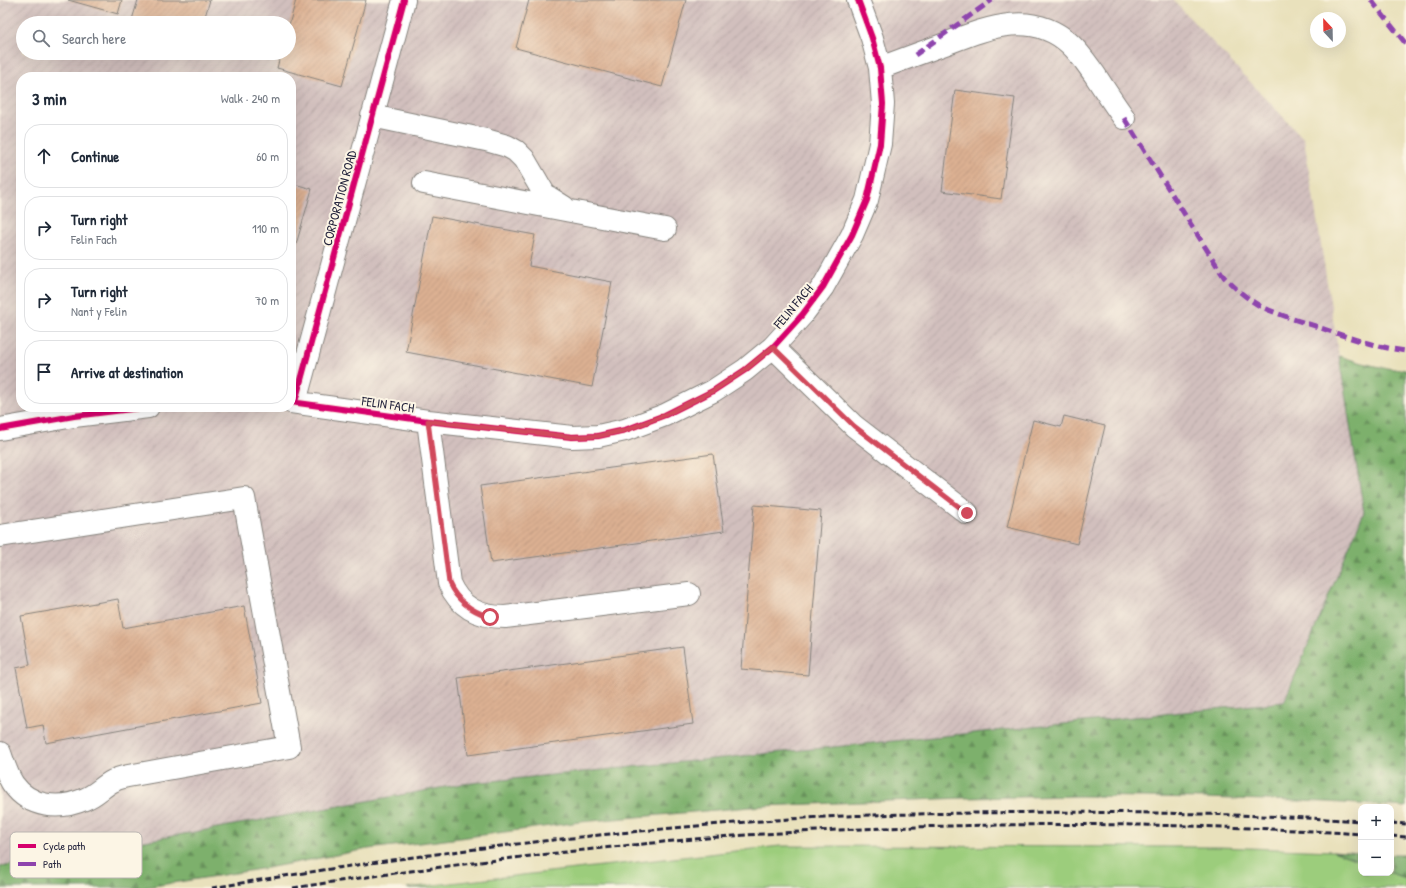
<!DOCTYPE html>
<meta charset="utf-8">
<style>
:root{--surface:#fff;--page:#f2f2f3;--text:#1f2937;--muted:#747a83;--line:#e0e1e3}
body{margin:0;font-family:"Patrick Hand",sans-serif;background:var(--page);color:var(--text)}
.controls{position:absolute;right:12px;bottom:12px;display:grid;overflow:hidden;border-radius:8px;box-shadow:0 4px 16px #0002}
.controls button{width:36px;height:36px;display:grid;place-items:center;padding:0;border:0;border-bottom:1px solid var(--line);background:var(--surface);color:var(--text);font:20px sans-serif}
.compass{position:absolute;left:1310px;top:12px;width:36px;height:36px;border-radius:50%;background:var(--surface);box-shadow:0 4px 16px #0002;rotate:338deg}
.stop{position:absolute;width:12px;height:12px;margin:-9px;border:3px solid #d1495b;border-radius:50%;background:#fff}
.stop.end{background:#d1495b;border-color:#fff;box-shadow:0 1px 4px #0008}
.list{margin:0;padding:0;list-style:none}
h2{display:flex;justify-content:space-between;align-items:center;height:52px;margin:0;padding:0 16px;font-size:17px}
h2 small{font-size:13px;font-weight:400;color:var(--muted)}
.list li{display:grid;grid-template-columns:26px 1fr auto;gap:12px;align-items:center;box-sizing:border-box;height:64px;margin:0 8px 8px;padding:0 8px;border:1px solid var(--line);border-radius:16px}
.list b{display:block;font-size:15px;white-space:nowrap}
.list p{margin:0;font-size:13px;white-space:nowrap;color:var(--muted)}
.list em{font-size:13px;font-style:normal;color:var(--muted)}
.icon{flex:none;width:22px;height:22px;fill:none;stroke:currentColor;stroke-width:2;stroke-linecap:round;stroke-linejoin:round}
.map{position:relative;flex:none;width:1406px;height:888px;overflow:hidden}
.search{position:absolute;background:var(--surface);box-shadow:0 4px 16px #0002;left:16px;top:16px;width:280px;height:44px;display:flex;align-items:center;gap:10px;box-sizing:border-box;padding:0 14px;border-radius:22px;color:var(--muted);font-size:15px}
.panel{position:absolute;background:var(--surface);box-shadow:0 4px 16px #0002;left:16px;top:72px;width:280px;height:340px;border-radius:16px}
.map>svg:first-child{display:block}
.industrial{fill:url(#industrial-furrows);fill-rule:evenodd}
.grass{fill:#9ccd7c;stroke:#5f785c}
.forest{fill:url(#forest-firs);stroke:#506954}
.building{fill:url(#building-hatch)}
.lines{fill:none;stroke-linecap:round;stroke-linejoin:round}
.minor-casing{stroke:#86827c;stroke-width:24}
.minor{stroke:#fff;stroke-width:22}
.rail{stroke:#22223b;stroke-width:3;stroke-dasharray:6 3;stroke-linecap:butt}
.quiet{stroke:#8e44ad;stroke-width:5;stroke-dasharray:10 5;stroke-linecap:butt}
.cycleway-casing{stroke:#fcf5e5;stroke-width:8}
.cycleway{stroke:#d6006c;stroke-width:6}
.route{stroke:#d1495b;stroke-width:5}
.labels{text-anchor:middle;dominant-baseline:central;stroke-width:4;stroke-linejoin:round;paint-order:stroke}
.street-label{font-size:13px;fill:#22223b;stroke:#fcf5e5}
.key{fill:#fcf5e5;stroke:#bbb6b2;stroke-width:1}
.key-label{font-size:11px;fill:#22223b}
</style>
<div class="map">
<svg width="1406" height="888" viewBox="0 0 1406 888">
<defs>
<pattern id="industrial-furrows" width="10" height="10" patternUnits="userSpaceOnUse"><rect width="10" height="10" fill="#d1bfbd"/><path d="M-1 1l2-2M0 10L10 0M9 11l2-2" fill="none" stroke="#b3a4a3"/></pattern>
<pattern id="forest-firs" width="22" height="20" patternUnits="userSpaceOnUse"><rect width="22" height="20" fill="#7db06c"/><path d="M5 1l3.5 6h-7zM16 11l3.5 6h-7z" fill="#668f5a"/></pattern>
<pattern id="building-hatch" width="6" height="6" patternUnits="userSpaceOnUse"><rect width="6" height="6" fill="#dcb092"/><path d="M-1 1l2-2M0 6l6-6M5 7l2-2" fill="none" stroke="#bc977f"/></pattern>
</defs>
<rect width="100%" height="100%" fill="#fcf5e5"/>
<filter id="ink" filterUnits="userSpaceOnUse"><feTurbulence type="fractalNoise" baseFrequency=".025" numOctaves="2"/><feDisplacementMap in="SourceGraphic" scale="8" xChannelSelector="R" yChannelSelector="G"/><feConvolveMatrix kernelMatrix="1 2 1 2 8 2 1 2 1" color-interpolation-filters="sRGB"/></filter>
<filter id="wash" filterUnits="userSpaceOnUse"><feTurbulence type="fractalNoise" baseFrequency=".012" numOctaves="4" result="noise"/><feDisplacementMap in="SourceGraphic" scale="16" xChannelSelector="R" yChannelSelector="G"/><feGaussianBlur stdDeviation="0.9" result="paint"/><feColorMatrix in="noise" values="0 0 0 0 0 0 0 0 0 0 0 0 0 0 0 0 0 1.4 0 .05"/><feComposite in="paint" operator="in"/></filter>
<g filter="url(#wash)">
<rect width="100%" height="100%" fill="#e9e1bc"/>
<path class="industrial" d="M0 0H1173L1304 139 1364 512 1284 702 462 784 0 867ZM23 23H289V53H23ZM21 77H291V407H21Z"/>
<path class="grass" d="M780 846 1219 847 1333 851 1361 861V873H1391L1406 878V888H407Z"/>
<path class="forest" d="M1339 356C1361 363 1383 369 1406 370V807L1326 802 1204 798 1082 796 963 798 762 806 580 822 445 840 368 849 267 868 141 888H0V867L462 784 1284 702 1364 512Z
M1333 851 1361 853V861Z
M1391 855H1406V878L1391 873Z"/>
<g id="blocks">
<path class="building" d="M68 0H122L118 14Z
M138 0H210L203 23H131Z
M296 0H366L342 86 277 68 281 53H289V25Z
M529 0H686L662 87 516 48Z
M955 90 1015 98 1001 199 942 191Z
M291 183 312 189 291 262Z
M432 216 535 235 529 266 612 282 592 387 406 352Z
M1064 416 1105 426 1077 544 1007 527 1033 420 1061 427Z
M713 454 724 531 491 563 480 486Z
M754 505 821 511 808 675 741 669Z
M118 599 123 628 244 606 262 703 46 743 43 725 27 728 16 668 30 665 21 616Z
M683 647 693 724 468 755 458 678Z"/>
</g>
</g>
<g filter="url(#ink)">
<use href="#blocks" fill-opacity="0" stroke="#86827c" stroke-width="1"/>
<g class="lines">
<g class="minor-casing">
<path id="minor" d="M880 68C901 60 923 52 945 44 987 28 1032 9 1070 44 1080 53 1087 64 1095 75 1104 89 1114 104 1124 118
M372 116 486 140 507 146 516 151 524 159 545 195 564 207
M424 183 665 229
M773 347 854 426 967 513
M291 402 428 421 572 437 598 436 625 430 665 415 713 391 745 370 773 347 802 315 823 287 852 235 867 200 880 144 883 104 880 68 872 38 858 0
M295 402 404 0
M428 421 449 583C460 608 479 617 505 617L689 594
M0 429 74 416 148 407
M0 536 244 498 289 747 128 776C123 777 118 778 113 781 103 786 96 795 85 799 60 810 30 808 13 784 7 775 4 764 0 753"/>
</g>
<use href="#minor" class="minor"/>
<path class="rail" d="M1391 823 1406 824
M1391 836 1406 837
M212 888C399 856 587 833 776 820 841 815 907 814 973 813 1102 811 1232 813 1361 821
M293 888C396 872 499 859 603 848 662 842 721 836 780 833 973 822 1168 821 1361 834"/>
<path class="quiet" d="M1371 0 1406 44
M915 55 992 0
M1124 118 1224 277C1235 288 1246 298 1260 306 1277 314 1296 320 1315 326 1345 336 1374 347 1406 351"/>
<g class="cycleway-casing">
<path id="cycleway" d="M291 402 428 421 572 437 598 436 625 430 665 415 713 391 745 370 773 347 802 315 823 287 852 235 867 200 880 144 883 104 880 68 872 38 858 0
M295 402 404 0
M0 429 74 416 148 407"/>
</g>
<use href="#cycleway" class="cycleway"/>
</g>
</g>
<g class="lines" filter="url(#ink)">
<path class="route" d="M490 617C471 611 457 601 449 583L428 421 572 437 598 436 626 430 665 415 713 391 745 370 773 347 854 426 967 513"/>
</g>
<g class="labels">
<g class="street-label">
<text transform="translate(339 198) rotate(-75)">CORPORATION ROAD</text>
<text transform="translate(793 306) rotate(-50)">FELIN FACH</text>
<text transform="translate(388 404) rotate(8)">FELIN FACH</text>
</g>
</g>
<rect x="10" y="832" width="132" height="46" rx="6" class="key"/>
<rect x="18" y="844" width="18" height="4" fill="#d6006c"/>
<rect x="18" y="862" width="18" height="4" fill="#8e44ad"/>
<g class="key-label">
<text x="43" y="850">Cycle path</text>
<text x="43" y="868">Path</text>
</g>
</svg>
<div class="controls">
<button>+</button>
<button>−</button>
</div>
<svg class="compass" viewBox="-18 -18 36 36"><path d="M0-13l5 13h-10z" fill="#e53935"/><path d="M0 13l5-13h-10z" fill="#747a83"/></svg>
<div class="stop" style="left:490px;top:617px"></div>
<div class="stop end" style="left:967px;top:513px"></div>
<div class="search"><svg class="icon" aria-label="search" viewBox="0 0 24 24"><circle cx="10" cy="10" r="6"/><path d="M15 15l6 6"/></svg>Search here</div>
<section class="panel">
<h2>3 min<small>Walk · 240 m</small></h2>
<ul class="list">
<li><svg class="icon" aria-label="ahead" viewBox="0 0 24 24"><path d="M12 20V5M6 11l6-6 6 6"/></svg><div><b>Continue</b></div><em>60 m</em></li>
<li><svg class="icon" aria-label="right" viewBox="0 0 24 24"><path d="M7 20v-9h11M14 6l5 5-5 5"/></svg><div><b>Turn right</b><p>Felin Fach</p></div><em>110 m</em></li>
<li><svg class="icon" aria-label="right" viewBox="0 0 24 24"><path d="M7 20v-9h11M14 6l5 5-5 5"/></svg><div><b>Turn right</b><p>Nant y Felin</p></div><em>70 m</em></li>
<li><svg class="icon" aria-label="arrive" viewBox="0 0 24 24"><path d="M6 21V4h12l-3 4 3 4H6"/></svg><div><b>Arrive at destination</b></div></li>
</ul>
</section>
</div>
